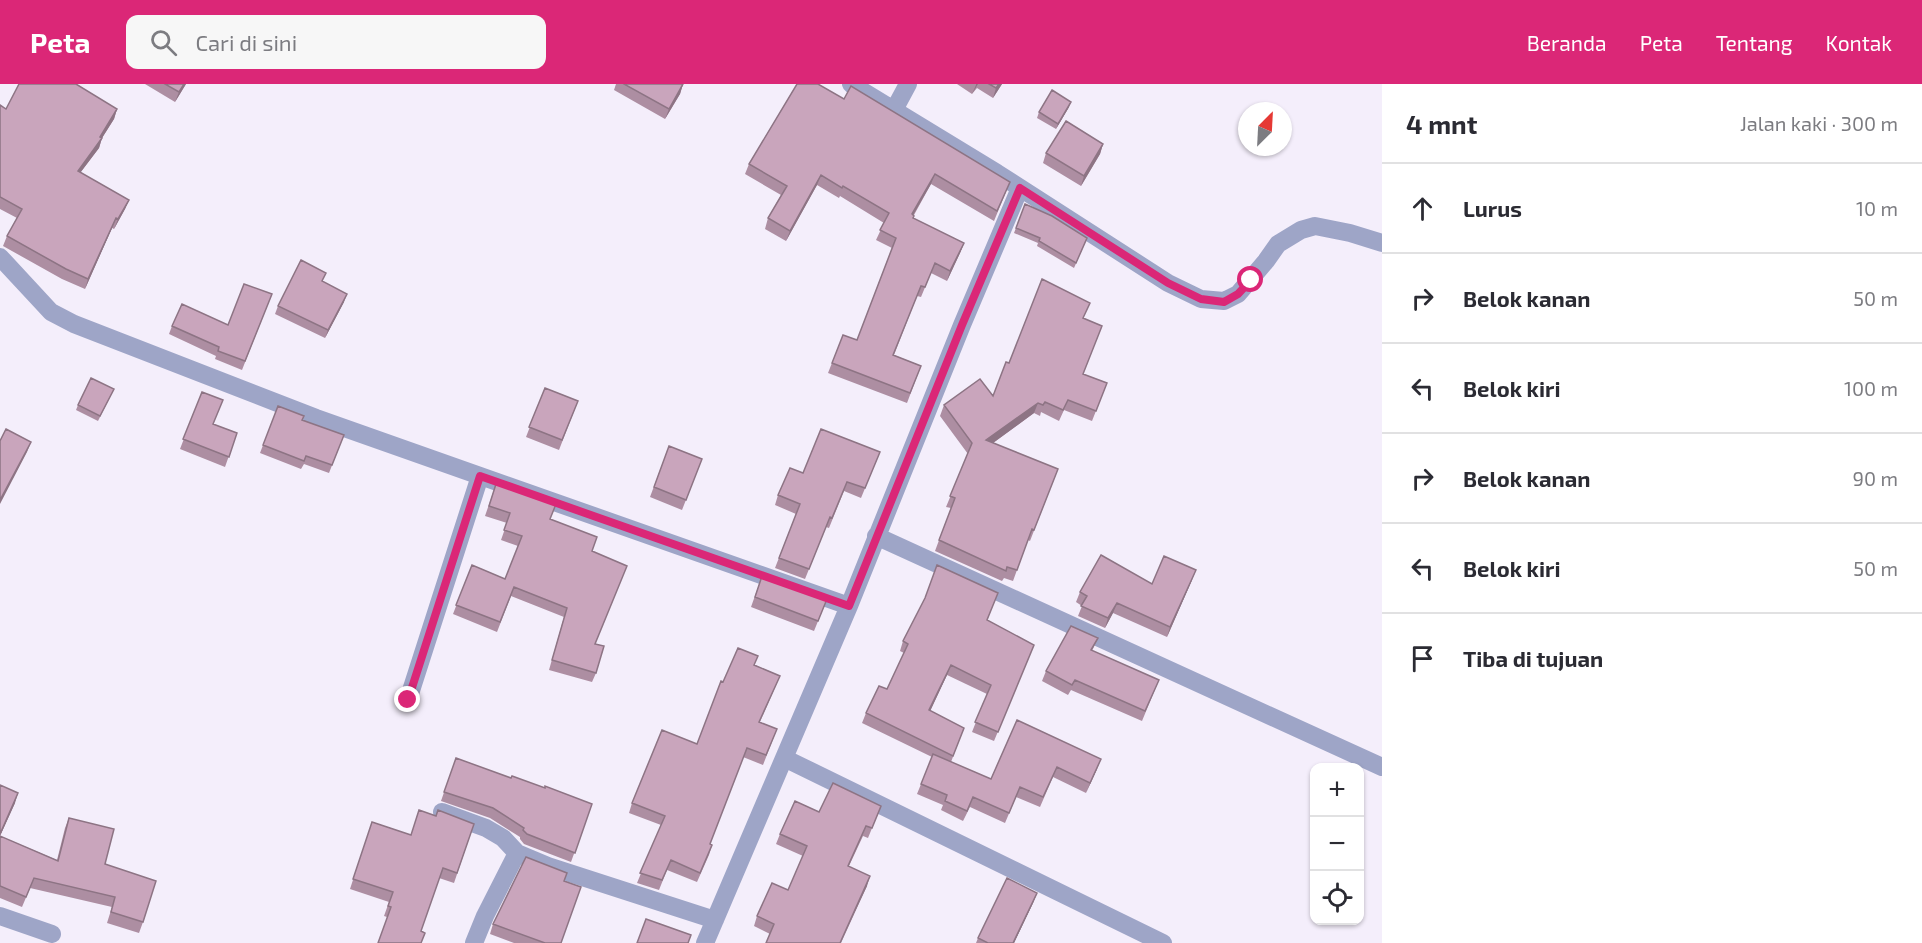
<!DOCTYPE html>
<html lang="id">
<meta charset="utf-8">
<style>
:root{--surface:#fff;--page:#f7f7f7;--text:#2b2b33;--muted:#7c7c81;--line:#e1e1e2;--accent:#db2777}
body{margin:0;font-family:"Exo 2",sans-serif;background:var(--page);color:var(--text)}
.controls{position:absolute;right:18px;bottom:18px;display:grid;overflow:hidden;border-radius:12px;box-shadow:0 2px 4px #0004}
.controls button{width:54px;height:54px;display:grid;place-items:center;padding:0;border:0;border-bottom:2px solid var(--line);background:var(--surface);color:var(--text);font:30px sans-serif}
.compass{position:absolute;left:1238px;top:18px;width:54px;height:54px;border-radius:50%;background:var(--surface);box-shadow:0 2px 4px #0004;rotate:24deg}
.stop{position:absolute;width:18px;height:18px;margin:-14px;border:4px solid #db2777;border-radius:50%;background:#fff}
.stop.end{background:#db2777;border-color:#fff;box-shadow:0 2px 6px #0008}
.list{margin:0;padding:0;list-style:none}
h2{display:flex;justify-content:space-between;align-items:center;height:78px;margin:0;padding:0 24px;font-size:26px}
h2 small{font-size:20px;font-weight:400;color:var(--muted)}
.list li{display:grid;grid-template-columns:39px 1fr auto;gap:18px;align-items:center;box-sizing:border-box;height:90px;padding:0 24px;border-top:2px solid var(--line)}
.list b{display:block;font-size:22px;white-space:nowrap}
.list em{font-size:20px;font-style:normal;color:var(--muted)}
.icon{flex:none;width:33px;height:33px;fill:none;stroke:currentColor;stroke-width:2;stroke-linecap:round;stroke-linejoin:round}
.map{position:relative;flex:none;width:1382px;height:859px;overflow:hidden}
header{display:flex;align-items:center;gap:36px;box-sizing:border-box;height:84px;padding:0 30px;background:var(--accent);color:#fff}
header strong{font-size:28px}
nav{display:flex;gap:33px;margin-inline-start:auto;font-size:21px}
.search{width:420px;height:54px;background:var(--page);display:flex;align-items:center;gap:15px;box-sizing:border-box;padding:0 21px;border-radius:12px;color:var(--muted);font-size:22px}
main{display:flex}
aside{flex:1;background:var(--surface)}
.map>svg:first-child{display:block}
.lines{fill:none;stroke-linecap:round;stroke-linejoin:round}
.minor{stroke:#9ea5c7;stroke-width:18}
.wall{fill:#ad8ea2}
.shaded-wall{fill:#8d7484}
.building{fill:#c9a5bc;stroke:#8d7484;stroke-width:1.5}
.route{stroke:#db2777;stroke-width:8}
</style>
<header>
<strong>Peta</strong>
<div class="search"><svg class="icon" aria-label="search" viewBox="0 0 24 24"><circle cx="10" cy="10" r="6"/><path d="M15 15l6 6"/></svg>Cari di sini</div>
<nav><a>Beranda</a><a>Peta</a><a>Tentang</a><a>Kontak</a></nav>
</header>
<main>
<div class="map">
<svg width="1382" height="859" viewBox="0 0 1382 859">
<rect width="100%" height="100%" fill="#f4eefb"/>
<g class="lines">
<path class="minor" d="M851 0 997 89 1168 199 1201 215 1224 217 1238 210 1266 177 1278 160 1301 146 1315 142 1350 149 1382 159
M894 26 908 0
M0 173 51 228 74 240 316 334 849 522
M876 452 1382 683
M408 616 480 392
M784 674 1163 859
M442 728 486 744 503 754 517 769 548 782 715 836
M0 832 52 850
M474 859 485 832 517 769
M705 859 849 522 962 241 1020 104"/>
</g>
<path class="wall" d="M145 0H186L175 18Z
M616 0H683L680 10 665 35 614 6Z
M797 0 1006 108 994 137 931 100 914 131 913 135 964 159 960 169 947 197 931 189 921 213 917 212 894 271 921 282 907 319 828 289 843 251 857 256 892 164 876 156 884 139 840 112 839 114 817 101 786 157 765 145 768 134 781 111 745 90 749 80Z
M957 0H1002L993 14 977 4 972 10Z
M0 21 6 25H117L114 35 102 54 99 64 80 89 129 116 125 125 114 145 112 144 85 205 62 195 3 162 7 152 17 134 0 125Z
M1069 23 1056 45 1037 34 1039 28Z
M1103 60 1100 70 1081 102 1043 79 1046 69Z
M1025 120 1085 159 1074 184 1037 162 1038 159 1014 149Z
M323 198 344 218 325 254 275 230 278 222Z
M272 210 242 286 215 275 216 272 169 250 172 242 228 241Z
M1084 235 1102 242 1083 290 1107 299 1092 337 1064 326 1059 337 1041 328 1040 332 1034 329 993 359 1058 385 1030 457 1028 456 1013 497 1004 494 1002 497 935 467 951 424 946 423 968 370 940 332 944 321 993 312 1009 279Z
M545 304 578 317 559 366 526 353Z
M114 305 98 337 76 326 78 321Z
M202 308 213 340 237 349 225 383 180 365Z
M278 322 302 336 344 351 329 389 304 380 301 385 260 369Z
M669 362 702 375 682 426 650 413Z
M880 368 861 414 844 407 829 444 826 443 805 495 775 484 796 430 775 421 778 411 803 389Z
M496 400 550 435 592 467 596 589 592 598 549 586 564 533 511 512 497 548 453 530 472 481 505 495 518 462 501 456 507 439 485 432Z
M762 492 827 515 814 547 751 523Z
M1192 496 1167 553 1113 529 1105 544 1078 532 1082 522 1076 518 1080 508Z
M987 536 1034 561 994 657 972 648 987 610 947 591 930 627 964 644 951 678 991 695 1017 636 1097 685 1086 709 1053 693 1040 723 1016 713 1005 739 970 723 963 737 941 726 943 721 917 710 932 673 862 639 866 629 887 605 904 569 900 567 903 557Z
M1098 554 1092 567 1159 596 1142 637 1071 606 1068 611 1042 597 1046 587Z
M755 581 780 592 760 638 777 645 763 681 743 673 710 760 712 761 709 771 697 798 667 786 659 806 637 799 661 741 629 729 632 719 697 660 723 598Z
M456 674 511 694 592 720 571 778 524 760 520 755V753L490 734 441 717Z
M0 701 15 719 0 752 57 776 65 744 69 734 105 780 143 838 139 849 107 839 112 823 30 804 22 823 0 814Z
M881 722 868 754 863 752 849 782 867 802 841 859H766L770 850 754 842 757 832 788 806 803 772 776 760 780 750 819 728Z
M436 732 474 740 454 799 439 794 387 833 384 832 389 818 350 805 372 738 411 751Z
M564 797 561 859H514L490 850 493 840Z
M1037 809 1033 819 1014 859H976L978 854Z"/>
<path class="shaded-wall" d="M184 0H186L175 18 179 8Z
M683 0 680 10 665 35 669 25Z
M976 0H978L972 10 976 1Z
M999 0H1002L993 14 996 4Z
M1071 18 1069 23 1056 45 1058 40Z
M117 25 114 35 97 62 102 54 99 64 74 97 78 87Z
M1103 60 1100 70 1081 102 1084 92Z
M935 90 931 100 908 140 912 130Z
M821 91 817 101 786 157 790 147Z
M129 116 125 125 114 145 118 135Z
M116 134 112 144 85 205 88 195Z
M964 159 960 169 947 197 950 187Z
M347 210 344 218 325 254 328 246Z
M1038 319 1034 329 982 367 986 356Z
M31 358 27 368 0 420V416Z
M1196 486 1192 496 1167 553 1170 543Z
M1117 519 1113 529 1105 544 1108 534Z
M951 581 947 591 926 636 929 626Z
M1101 675 1097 685 1086 709 1090 699Z
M18 709 15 719 0 752V750Z
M870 792 867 802 840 859Z
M1037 809 1033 819 1014 859H1013Z"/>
<path class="building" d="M19 0H76L117 25 100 53 102 54 78 87 129 116 118 135 116 134 88 195 66 185 7 152 22 125 0 113V21L6 25Z
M165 0H184L179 8Z
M624 0H683L669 25Z
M797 0H818L844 15 851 2 1010 98 997 127 935 90 912 130 914 132 913 134 964 159 950 187 935 179 925 203 921 202 893 271 921 282 910 309 832 279 843 251 857 256 896 154 880 146 889 129 843 102 842 104 821 91 790 147 768 134 787 102 749 80Z
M989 0H999L996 4Z
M1052 6 1071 18 1058 40 1039 28Z
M1066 37 1103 60 1084 92 1046 69Z
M1025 120 1052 132 1087 154 1076 179 1039 157 1040 154 1016 144Z
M301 176 326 189 322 197 347 210 328 246 278 222Z
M1042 195 1090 219 1083 234 1102 242 1083 290 1107 299 1096 327 1068 316 1063 326 1045 318 1043 321 1038 319 986 356 1058 385 1034 446 1032 445 1017 486 1007 483 1006 487 939 456 955 414 950 412 972 359 944 321 980 295 993 312 1006 278 1009 279Z
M244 200 272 210 245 277 218 267 219 263 172 242 182 220 228 241Z
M91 294 114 305 100 332 78 321Z
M545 304 578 317 562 356 529 343Z
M202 308 223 316 213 340 237 349 229 373 183 355Z
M278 322 304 332 302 336 344 351 332 381 306 372 304 377 263 361Z
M6 345 31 358 0 416V357Z
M821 345 880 368 865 404 847 398 832 434 830 433 809 485 779 474 800 420 778 411 790 384 803 389Z
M669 362 702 375 686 416 654 403Z
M496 400 556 420 550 435 597 453 592 467 627 482 595 560 604 562 596 589 552 576 567 524 514 503 500 538 456 521 472 481 505 495 522 452 504 446 510 429 489 422Z
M1101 471 1152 500 1164 472 1196 486 1170 543 1117 519 1108 534 1081 522 1087 512 1080 508Z
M937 481 998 509 987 536 1034 561 998 648 975 638 991 601 951 581 929 626 964 644 953 672 866 629 879 602 887 605 908 560 903 557 925 514Z
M762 492 827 515 818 537 755 513Z
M1071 542 1098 554 1091 566 1159 596 1145 627 1075 596 1072 601 1046 587Z
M738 564 758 572 754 581 780 592 759 638 777 645 766 671 747 664 710 760 712 761 700 789 671 776 662 796 640 789 665 732 632 719 662 646 697 660 721 597 723 598Z
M1017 636 1101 675 1090 699 1057 683 1043 713 1020 703 1009 729 973 713 967 727 945 717 947 711 921 700 933 670 991 695Z
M456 674 511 694 512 692 545 704V702L592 720 575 769 527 750 523 746 524 744 493 724 444 708Z
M833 699 881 722 872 744 866 742 848 782 870 792 840 859H766L774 840 757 832 772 799 788 806 807 762 780 750 795 717 819 728Z
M0 701 18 709 0 750Z
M419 726 436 732 438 726 474 740 457 789 443 784 421 847 425 849 421 859H378L391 823 388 822 393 808 353 795 372 738 411 751Z
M69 734 114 745 105 780 156 797 143 838 111 828 115 813 34 794 26 813 0 802V752L58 777Z
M526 773 567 789 564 797 581 803 561 859H545L493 840Z
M1007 794 1037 809 1013 859H988L978 854Z
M646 835 691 851 688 859H637Z"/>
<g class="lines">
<path class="route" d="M408 616 480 392 849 522 962 241 1020 104 1168 199 1201 215 1224 218 1238 210 1251 196"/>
</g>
</svg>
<div class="controls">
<button>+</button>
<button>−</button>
<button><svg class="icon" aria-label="locate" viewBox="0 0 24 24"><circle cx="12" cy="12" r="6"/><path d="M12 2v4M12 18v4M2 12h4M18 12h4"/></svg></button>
</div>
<svg class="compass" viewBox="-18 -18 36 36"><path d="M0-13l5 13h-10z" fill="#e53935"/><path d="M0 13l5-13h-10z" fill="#7c7c81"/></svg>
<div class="stop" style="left:1251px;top:196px"></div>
<div class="stop end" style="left:408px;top:616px"></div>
</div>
<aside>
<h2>4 mnt<small>Jalan kaki · 300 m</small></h2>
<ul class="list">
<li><svg class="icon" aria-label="ahead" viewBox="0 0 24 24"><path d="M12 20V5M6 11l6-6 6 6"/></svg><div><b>Lurus</b></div><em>10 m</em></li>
<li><svg class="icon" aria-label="right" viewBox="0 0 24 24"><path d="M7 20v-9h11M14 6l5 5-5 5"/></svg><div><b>Belok kanan</b></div><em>50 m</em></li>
<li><svg class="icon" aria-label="left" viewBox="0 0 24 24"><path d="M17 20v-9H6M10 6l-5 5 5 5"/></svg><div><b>Belok kiri</b></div><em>100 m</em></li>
<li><svg class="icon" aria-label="right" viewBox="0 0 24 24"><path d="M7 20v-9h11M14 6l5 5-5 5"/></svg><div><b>Belok kanan</b></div><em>90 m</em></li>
<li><svg class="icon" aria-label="left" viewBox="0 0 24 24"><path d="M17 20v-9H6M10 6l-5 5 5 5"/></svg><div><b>Belok kiri</b></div><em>50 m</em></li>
<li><svg class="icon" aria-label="arrive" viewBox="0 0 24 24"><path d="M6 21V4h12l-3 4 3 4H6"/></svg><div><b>Tiba di tujuan</b></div></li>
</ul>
</aside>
</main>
